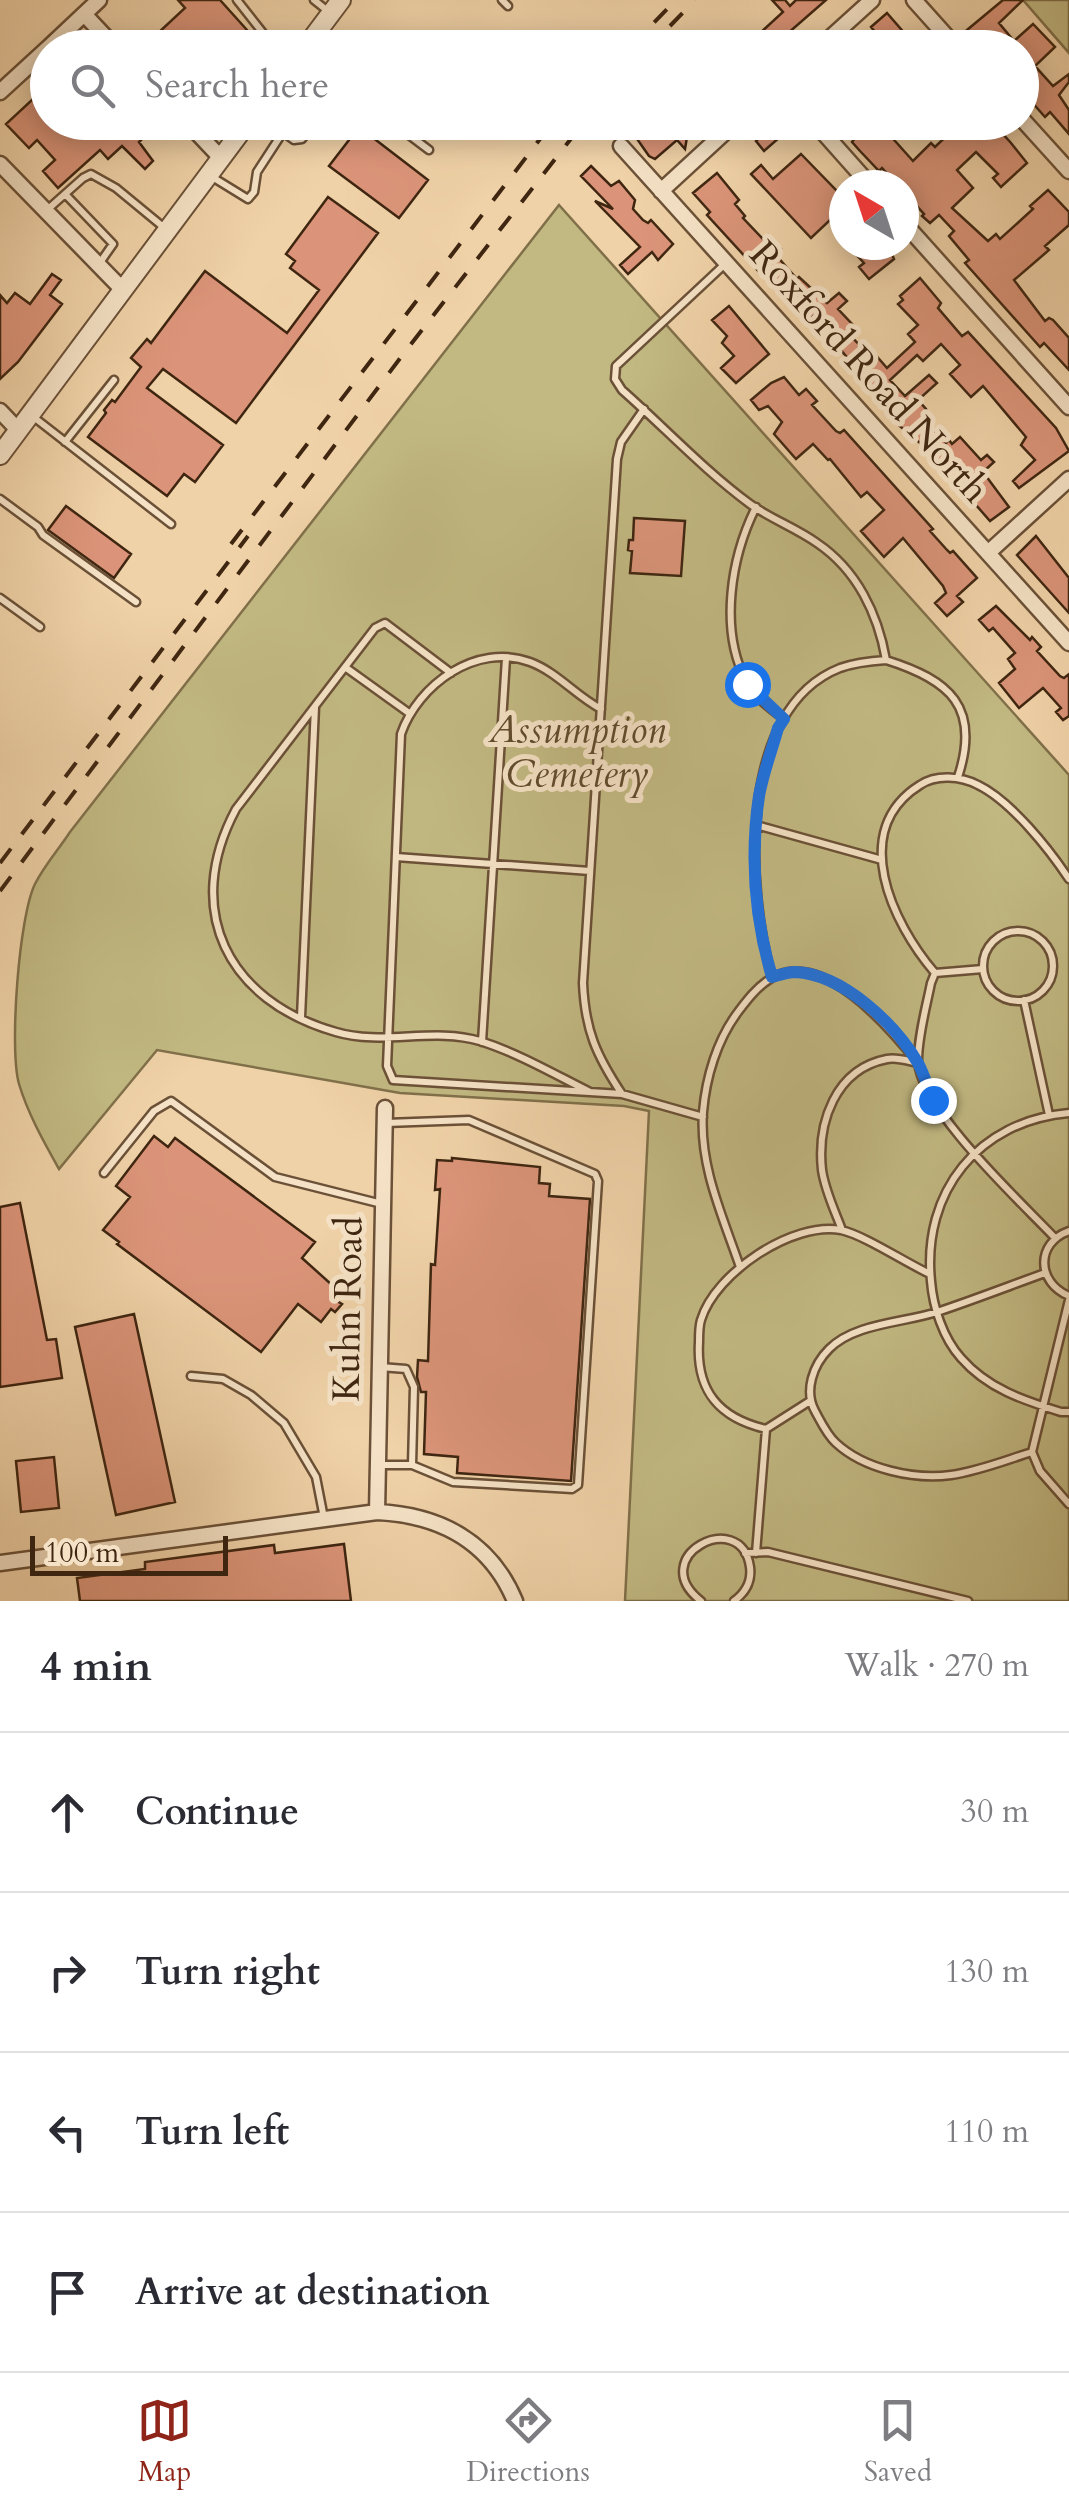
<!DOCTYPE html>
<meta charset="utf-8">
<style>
:root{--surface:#fff;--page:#f2f2f3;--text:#2b2b33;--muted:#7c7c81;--line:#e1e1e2;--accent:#8f2418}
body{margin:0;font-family:Cardo,serif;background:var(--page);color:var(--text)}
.compass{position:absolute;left:829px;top:170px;width:90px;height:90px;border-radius:50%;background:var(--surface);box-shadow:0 5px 25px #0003;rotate:321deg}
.scale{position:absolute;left:30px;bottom:25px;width:198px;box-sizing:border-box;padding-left:10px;border:5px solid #3f2611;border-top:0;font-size:28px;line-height:35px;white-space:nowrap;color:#3f2611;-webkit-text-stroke:8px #f5e2c6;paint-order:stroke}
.stop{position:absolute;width:30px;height:30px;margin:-22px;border:8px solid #1a73e8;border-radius:50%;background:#fff}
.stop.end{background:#1a73e8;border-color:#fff;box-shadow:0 2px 10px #0008}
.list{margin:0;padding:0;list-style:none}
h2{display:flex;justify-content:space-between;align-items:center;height:130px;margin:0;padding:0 40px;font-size:42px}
h2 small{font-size:32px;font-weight:400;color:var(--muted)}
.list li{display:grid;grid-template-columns:65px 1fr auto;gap:30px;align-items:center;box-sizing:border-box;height:160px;padding:0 40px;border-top:2px solid var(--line)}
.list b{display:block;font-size:38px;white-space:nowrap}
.list em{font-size:32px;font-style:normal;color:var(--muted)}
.icon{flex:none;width:55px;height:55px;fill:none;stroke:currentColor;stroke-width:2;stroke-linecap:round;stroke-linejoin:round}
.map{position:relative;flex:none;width:1069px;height:1601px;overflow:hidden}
.search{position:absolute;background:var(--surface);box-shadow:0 5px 25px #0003;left:30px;right:30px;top:30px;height:110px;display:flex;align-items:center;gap:25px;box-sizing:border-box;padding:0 35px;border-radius:55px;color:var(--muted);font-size:38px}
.sheet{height:770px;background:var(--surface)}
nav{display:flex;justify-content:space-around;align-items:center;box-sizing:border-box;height:140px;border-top:2px solid var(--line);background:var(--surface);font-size:28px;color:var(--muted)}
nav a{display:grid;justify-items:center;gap:5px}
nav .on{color:var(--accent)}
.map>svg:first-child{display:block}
.green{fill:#c2b982;stroke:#80704a;stroke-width:2.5}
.building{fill:#db9479;stroke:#3f2611;stroke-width:2.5}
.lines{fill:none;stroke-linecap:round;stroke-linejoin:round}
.service-casing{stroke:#6b5137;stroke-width:11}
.minor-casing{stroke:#6b5137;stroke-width:19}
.tertiary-casing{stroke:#6b5137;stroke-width:22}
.service{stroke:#f5e2c6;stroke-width:6}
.minor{stroke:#f5e2c6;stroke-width:14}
.tertiary{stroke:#f5e2c6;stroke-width:18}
.rail{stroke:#3f2611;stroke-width:4;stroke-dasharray:18 18;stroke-linecap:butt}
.route{stroke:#1a73e8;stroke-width:12}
.labels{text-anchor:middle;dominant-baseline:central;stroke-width:10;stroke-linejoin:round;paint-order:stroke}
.street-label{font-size:38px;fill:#3f2611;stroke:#f5e2c6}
.park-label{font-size:38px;font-style:italic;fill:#604b2d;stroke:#f5e2c6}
</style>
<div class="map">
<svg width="1069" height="1601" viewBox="0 0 1069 1601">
<rect width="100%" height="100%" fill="#f0d2a8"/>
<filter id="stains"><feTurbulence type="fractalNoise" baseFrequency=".002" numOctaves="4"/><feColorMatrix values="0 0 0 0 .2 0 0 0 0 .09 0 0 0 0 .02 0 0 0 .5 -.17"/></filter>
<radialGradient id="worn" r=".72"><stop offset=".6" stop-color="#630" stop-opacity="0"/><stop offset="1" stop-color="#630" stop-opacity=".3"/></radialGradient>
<path class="green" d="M1023 0H1069V53Z
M559 205 1069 775V1601H625L649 1111 624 1106 400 1093 157 1050 59 1169C44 1142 28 1114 19 1084 9 1049 19 916 35 884 44 866 59 849 70 832Z"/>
<path class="building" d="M178 0H220L256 40 248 48H142L185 8Z
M772 0H785L790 6 796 0H826L771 48H754L763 39 759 34 783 12Z
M1003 0H1023L999 23 1014 41 1033 24 1055 47 1035 66 1053 86 1069 74V82L1059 95 1069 110V134L1050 112 1045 117 1022 91V48H982L967 30Z
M887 13 907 36 910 34 918 42 915 45 917 48H858L875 32 871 27Z
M48 85V122H150L141 131 145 136 139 142 153 161 145 169 122 146 108 159 100 150 58 188 43 171 55 160 37 140 29 148 6 124Z
M676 122H703L687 137 685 149 677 140 655 159 649 156 635 136 648 124 659 137Z
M766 122H782L788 130 764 151 756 141 759 138 755 132Z
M848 122H878L913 161 931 143 935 147 961 122H992L1011 143 1027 163 1001 187 993 178 998 174 976 152 957 170 973 188 952 208 988 241 996 234 1000 239 1033 209 1030 206 1048 190 1069 212V225L1045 246 1049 250 1014 280 1045 321 1049 318 1053 320 1069 338V370L1044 343 1040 347 965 263 969 260 949 236 954 231 939 215 930 223 922 216 924 214 904 192V185H898L882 168 879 171 860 151 852 142 858 134Z
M359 127 428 180 399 218 329 166Z
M801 154 839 193 844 189V234L831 219 811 238 751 174 761 165 773 179Z
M591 166 611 186 619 181 635 200 633 209 643 220 648 223 651 220 673 244 658 260 652 252 628 274 620 265 640 247 595 201 613 209 581 176Z
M717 173 739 200 735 204 745 216 743 218 763 239 768 235 781 249 775 254 797 279 799 277 827 303 839 293 847 301 838 309 854 326 848 333 869 355 873 352 887 368 915 342 908 334 918 325 898 304 903 300 900 296 920 278 941 303 938 308 962 336 968 332 1056 428 1069 451 1019 488 1013 481 1035 460 1021 445 1026 437 983 386 971 397 950 374 960 365 941 344 923 361 917 355 890 380 905 396 929 375 937 383 918 400 926 409 928 415 925 418 946 443 949 440 952 444 960 437 981 460 987 455 994 462 983 472 1009 507 990 521 926 448 896 423 899 420 826 332 830 328 818 312 811 318 767 271 761 274 707 215 710 212 693 193Z
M328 197 378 233 236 423 163 369 147 388 223 445 195 482 184 474 167 496 88 437 106 413 104 410 112 400 115 402 141 367 131 358 147 339 151 343 205 271 287 333 319 290 290 268 295 261 286 254Z
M847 245H888L894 259 869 279 859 267 864 263Z
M52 274 61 280 50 295 62 304 18 362 0 379V295L7 303 15 293 30 304Z
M729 306 769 354 736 383 721 368 734 356 722 343 727 336 712 320Z
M784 377 799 395 806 389 817 401 812 405 836 431 840 433 844 430 933 529 930 531 947 550 950 553 953 551 977 578 957 596 963 602 947 616 935 603 946 593 943 586 903 538 884 557 861 531 884 510 867 492 861 497 830 459 828 460 813 444 796 459 774 434 782 422 768 406 759 410 751 400 771 383Z
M66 506 131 554 114 578 48 530Z
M634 518 685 521 681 576 630 573 632 551 628 550 629 540H633Z
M1036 536 1069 578V613L1017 555Z
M996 606 1030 640 1032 637 1041 647 1037 651 1060 676 1064 678 1069 674V716L1063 720 1056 712 1061 708 1043 688 1019 708 999 683 1015 669 1008 659 1015 653 993 628 989 631 979 620Z
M154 1136 168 1147 175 1138 315 1242 302 1258 342 1294 337 1301 342 1304 335 1312 331 1309 321 1322 298 1304 261 1352 117 1244 119 1242 103 1230 130 1197 116 1186Z
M452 1158 540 1167 539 1183 550 1184 549 1196 590 1199 571 1481 457 1473 458 1457 424 1454 426 1392H421L417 1377 418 1360 428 1361 431 1264 435 1265 440 1189 435 1190 437 1160 452 1161Z
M20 1203 47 1340 56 1339 62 1378 0 1387V1207Z
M134 1314 175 1502 116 1515 75 1327Z
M54 1457 59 1508 21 1512 16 1461Z
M344 1544 351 1601H80L77 1578 145 1569V1562L274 1545 275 1553Z"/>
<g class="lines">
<g class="service-casing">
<path id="service" d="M237 0 263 33 264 48
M314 0 329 12
M502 0 508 6
M269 122 294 140 302 139 315 122
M392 122 429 150
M209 175 248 199 254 192 257 172 283 132
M65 194 113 244 99 264
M47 210 83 178 91 174 116 188 167 230
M725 264 616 366 615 379 622 390C664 427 705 471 750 504 771 519 796 528 817 543 857 570 878 614 886 660 950 680 981 707 958 777
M644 409 621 442 617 459 583 983C585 1030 596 1055 622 1094L703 1117
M31 415 171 524
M65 442 114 380
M0 499 38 527 43 535 136 602
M756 507C731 557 719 629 746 681 754 697 770 708 784 719
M0 598 40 627
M345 667 409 713
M451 673 385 623 375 628 236 809C182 910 227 1001 336 1032 383 1046 433 1027 480 1041 518 1053 554 1074 590 1092
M601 709C576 696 557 672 530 662 476 642 418 685 401 734L387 1066 393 1080 622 1094
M756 825 882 860
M396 857 590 871
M983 966a35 35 0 1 1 70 0a35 35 0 1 1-70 0Z
M983 969 935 973C892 923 848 830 920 785 936 774 961 776 978 785 1011 801 1049 849 1069 879
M935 973 931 983C926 1008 918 1036 918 1061 920 1109 1021 1202 1055 1238
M772 977C747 891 736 709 840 668 854 663 871 661 886 660
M1024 1000 1049 1115
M301 1017 315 707
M482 1042 506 658
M1069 1113C978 1121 922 1192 931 1281 933 1307 943 1338 961 1358 988 1389 1023 1400 1061 1412H1069
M386 1123 469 1120 595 1174 598 1181 578 1485 572 1489 453 1482 412 1465
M104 1173 154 1111 171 1101 275 1177 382 1204
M842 1230C835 1211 825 1191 822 1170 817 1123 835 1069 887 1059 897 1057 908 1061 918 1063
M1069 1231C1035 1243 1037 1283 1069 1296
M740 1267C723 1217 699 1166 703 1112 706 1077 717 1040 738 1012 747 1000 757 987 770 979 822 947 890 1028 918 1063
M1069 1300 1032 1452 1040 1471 1069 1504
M191 1376 223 1379 251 1395 284 1423 316 1477 324 1518
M766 1429C719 1418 696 1391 699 1342 699 1336 699 1326 701 1320 715 1273 793 1221 841 1230 864 1235 906 1263 930 1274
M1032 1452C1006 1460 979 1471 951 1475 914 1480 864 1469 836 1443 827 1435 821 1422 815 1411 804 1391 813 1365 829 1349 855 1323 903 1323 937 1312 973 1300 1009 1286 1045 1273
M379 1465H412L414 1387 406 1369 380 1367
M745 1553 768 1552 968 1601
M756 1553 766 1429 810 1401
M701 1601C644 1557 741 1506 750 1567 752 1582 745 1593 734 1601"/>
</g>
<g class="minor-casing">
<path id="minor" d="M914 0 957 48
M84 14 116 48
M48 48 99 0
M819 48 872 0
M0 92 48 48
M1022 119 1069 171
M187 122 221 158
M814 122 870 185
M621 146 1069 643
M0 164 123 290
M661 191 736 122
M904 223 1069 407
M0 411 18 430
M989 552 1069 479
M377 1512 385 1108
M0 1563 377 1512C439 1515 490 1541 515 1601"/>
</g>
<g class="tertiary-casing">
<path id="tertiary" d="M305 48 341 0
M0 455 248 122"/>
</g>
<use href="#service" class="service"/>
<use href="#minor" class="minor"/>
<use href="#tertiary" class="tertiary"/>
<path class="rail" d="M670 26 695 0
M629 48 676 0
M231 544 553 122
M0 863 248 536
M0 891 404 353 584 122"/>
</g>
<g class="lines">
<path class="route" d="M747 684 784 719 778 728C772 750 763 773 759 796 750 857 755 919 772 977 779 975 788 972 795 972 843 974 895 1024 918 1063 924 1074 928 1088 933 1100"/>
</g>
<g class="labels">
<g class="street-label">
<text transform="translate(869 372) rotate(48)">Roxford Road North</text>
<text transform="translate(348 1309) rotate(-89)">Kuhn Road</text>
</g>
<g class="park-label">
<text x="577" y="730">Assumption<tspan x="577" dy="44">Cemetery</tspan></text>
</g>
</g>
<rect width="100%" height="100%" filter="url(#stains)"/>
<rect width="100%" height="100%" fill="url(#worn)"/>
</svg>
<svg class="compass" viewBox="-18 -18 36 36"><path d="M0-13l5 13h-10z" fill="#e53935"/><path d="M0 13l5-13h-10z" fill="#7c7c81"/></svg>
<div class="scale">100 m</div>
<div class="stop" style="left:747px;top:684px"></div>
<div class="stop end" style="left:933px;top:1100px"></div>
<div class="search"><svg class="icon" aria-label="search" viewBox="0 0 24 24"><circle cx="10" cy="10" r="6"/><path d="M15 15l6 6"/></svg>Search here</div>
</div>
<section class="sheet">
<h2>4 min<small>Walk · 270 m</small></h2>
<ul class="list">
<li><svg class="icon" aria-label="ahead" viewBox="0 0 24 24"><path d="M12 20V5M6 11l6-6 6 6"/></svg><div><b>Continue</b></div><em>30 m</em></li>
<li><svg class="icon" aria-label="right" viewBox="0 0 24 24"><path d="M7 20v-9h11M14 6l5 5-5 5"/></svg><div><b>Turn right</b></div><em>130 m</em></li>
<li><svg class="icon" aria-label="left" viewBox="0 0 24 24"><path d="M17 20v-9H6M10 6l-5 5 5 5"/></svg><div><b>Turn left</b></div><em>110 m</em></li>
<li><svg class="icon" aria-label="arrive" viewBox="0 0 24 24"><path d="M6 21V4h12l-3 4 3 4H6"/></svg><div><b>Arrive at destination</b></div></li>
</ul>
</section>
<nav>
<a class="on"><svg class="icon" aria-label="map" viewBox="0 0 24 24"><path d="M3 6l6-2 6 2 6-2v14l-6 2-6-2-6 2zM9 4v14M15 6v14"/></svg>Map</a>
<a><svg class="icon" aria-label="directions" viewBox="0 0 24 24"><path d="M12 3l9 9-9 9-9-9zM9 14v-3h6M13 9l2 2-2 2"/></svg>Directions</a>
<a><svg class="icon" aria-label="saved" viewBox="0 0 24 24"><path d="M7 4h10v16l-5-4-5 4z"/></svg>Saved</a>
</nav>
